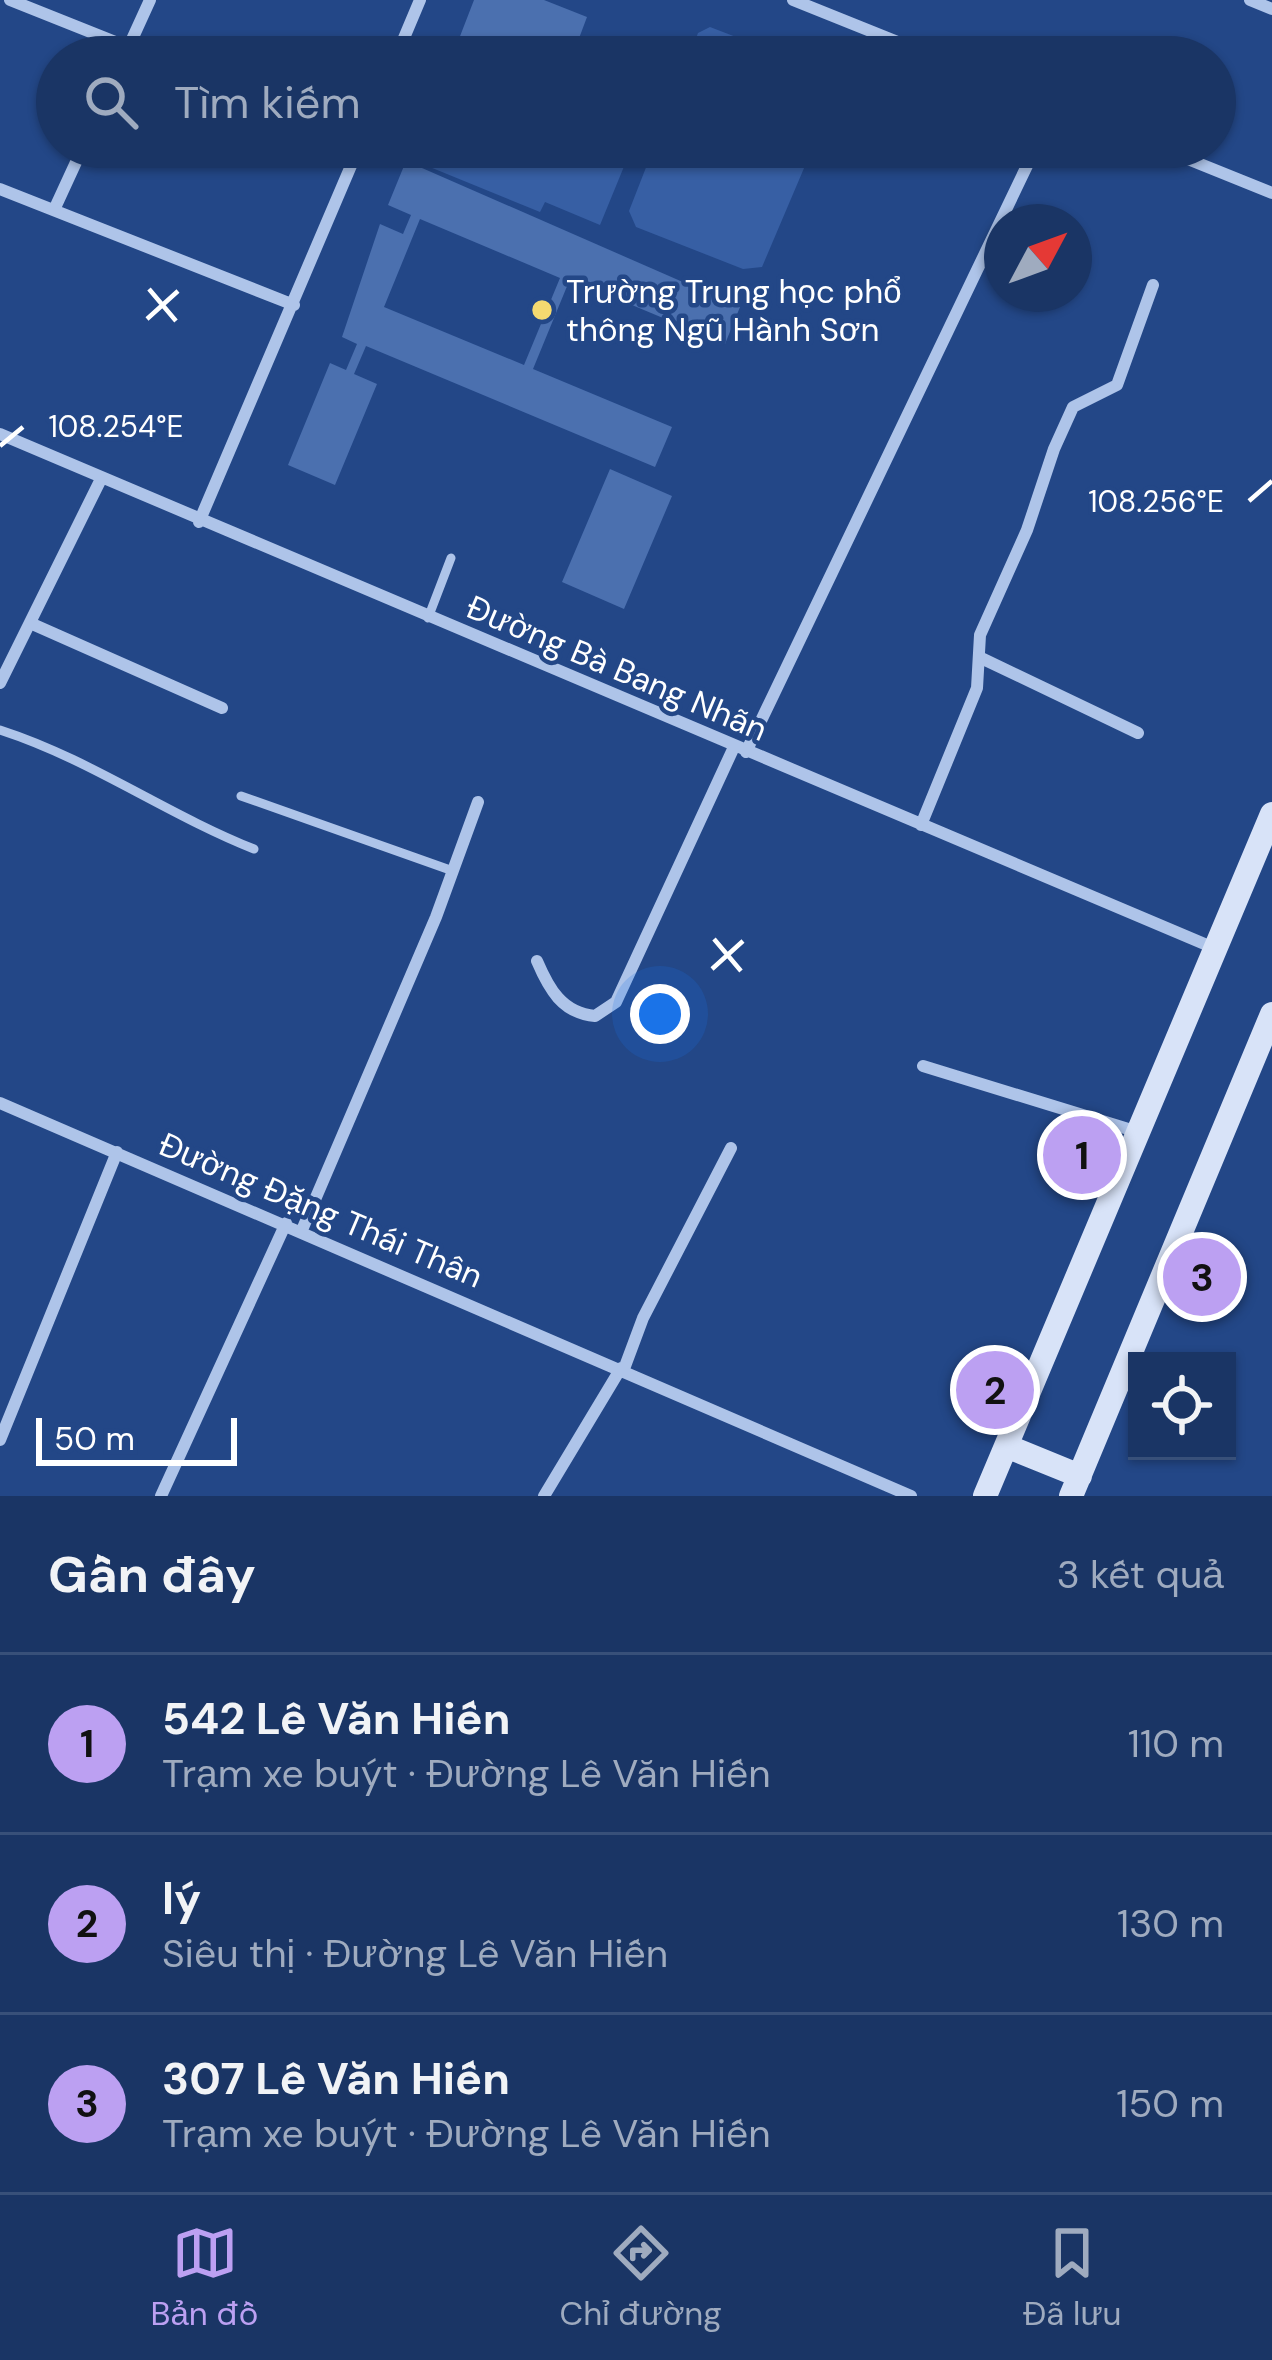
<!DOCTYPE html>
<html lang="vi">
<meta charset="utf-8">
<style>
:root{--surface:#1a3565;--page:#233d6b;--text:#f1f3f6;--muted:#9fabbf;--line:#385079;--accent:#bca0f2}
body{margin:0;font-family:"DM Sans",sans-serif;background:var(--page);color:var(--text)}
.controls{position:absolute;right:36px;bottom:36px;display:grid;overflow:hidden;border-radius:0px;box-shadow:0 3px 9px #0004}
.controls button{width:108px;height:108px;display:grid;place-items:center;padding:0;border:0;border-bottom:3px solid var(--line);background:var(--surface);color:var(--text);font:60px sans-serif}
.compass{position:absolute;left:984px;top:204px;width:108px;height:108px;border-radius:50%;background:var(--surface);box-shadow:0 3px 9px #0004;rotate:49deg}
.scale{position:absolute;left:36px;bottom:30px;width:201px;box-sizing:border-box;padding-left:12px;border:6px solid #fff;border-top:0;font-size:33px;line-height:42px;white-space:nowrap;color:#fff;-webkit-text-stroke:9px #234787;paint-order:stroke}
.you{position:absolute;left:660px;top:1014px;width:42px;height:42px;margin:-30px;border:9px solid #fff;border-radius:50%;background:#1a73e8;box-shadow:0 0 0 18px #1a73e833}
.badge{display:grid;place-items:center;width:78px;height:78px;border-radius:50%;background:var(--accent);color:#111;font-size:39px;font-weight:700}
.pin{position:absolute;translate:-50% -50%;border:6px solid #fff;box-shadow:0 3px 12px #0006}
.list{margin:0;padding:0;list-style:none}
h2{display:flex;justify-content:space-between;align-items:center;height:156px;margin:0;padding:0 48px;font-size:51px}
h2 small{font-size:39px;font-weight:400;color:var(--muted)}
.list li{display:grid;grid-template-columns:78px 1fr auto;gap:36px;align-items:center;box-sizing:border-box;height:180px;padding:0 48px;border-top:3px solid var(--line)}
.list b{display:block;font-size:45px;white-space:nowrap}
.list p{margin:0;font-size:39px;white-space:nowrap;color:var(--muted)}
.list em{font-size:39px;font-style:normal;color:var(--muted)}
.icon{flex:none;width:66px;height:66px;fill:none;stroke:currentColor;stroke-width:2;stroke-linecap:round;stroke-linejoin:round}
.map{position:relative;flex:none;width:1272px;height:1496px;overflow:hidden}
.search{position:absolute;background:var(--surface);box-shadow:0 3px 9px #0004;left:36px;right:36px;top:36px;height:132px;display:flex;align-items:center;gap:30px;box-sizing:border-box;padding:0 42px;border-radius:66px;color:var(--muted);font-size:45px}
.sheet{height:696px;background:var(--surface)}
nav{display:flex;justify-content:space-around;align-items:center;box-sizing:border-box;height:168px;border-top:3px solid var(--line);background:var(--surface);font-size:33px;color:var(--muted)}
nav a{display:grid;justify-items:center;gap:6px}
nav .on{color:var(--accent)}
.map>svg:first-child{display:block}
.green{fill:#375fa4}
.building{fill:#4b70af;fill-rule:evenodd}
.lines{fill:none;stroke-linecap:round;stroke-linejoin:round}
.lane{stroke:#aec4e9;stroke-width:9}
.street{stroke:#aec4e9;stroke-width:12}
.secondary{stroke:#d8e3f8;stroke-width:24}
.ticks{fill:none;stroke:#fff;stroke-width:4.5}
.poi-dot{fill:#f4d970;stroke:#234787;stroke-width:4.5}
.labels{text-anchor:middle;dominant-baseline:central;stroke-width:9;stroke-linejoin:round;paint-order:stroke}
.poi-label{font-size:33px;fill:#fff;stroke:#234787;text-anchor:start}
.street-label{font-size:33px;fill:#fff;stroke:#234787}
.ticks-label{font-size:30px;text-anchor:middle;fill:#fff;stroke:#234787;stroke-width:9;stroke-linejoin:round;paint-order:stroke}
</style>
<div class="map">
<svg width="1272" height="1496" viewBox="0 0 1272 1496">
<rect width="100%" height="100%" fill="#234787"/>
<path class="green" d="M710 27 788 57H689L698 33Z
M426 147H632L600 225 545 202 540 212 420 163Z
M654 147H813L762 267 743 269 636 227 629 211Z"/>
<path class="building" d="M474 0H544L587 17 572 57H452Z
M406 161 740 307 725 344 570 279 533 369 672 427 655 467 366 346 354 374 377 384 335 485 288 465 330 363 346 370 357 344 342 337 380 224 403 234 411 215 388 205ZM420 219 560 278 524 365 384 307Z
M610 469 672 496 624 609 562 582Z"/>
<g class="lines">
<path class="lane" d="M428 618 451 558
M0 730C90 759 166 814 254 849
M241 796 453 871"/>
<path class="street" d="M10 0 128 47
M793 0 935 57
M1250 0 1272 9
M124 57 150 0
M396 57 420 0
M1158 147 1272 193
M0 189 294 305
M54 210 83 147
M0 434 1214 948
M199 522 359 147
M30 623 222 708
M979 657 1138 733
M0 683 100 481
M746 752 1036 147
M921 825 977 688 980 635 1027 530 1054 449 1073 407 1117 385 1153 285
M537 961C549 989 562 1013 595 1016L616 1002 734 747
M923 1066 1138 1132
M0 1103 911 1496
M302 1230 436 917 478 802
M624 1369 643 1318 731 1148
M0 1440 117 1152
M161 1496 286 1223
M544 1496 621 1368"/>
<path class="secondary" d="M1006 1446 1080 1476
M985 1496 1272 814
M1071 1496 1272 1014"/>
</g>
<path class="ticks" d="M149 289 176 321M147 319 178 291M0 446 23 427M1249 501 1272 481M714 939 741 971M712 969 743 941"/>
<circle class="poi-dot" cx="542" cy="310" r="12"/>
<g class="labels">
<g class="poi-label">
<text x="566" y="291">Trường Trung học phổ<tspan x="566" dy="38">thông Ngũ Hành Sơn</tspan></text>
</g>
<g class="street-label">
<text transform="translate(617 668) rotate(23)">Đường Bà Bang Nhãn</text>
<text transform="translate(321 1210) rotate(23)">Đường Đặng Thái Thân</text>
</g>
</g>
<g class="ticks-label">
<text x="116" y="437">108.254°E</text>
<text x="1156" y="512">108.256°E</text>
</g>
</svg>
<div class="controls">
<button><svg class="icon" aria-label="locate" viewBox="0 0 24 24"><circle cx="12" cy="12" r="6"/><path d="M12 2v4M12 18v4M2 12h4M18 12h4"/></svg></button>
</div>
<svg class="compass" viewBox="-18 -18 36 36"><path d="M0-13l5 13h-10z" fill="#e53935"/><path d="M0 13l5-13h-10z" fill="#9fabbf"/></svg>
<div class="scale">50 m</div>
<div class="you"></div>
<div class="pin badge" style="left:1082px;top:1155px">1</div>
<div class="pin badge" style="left:995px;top:1390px">2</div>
<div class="pin badge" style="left:1202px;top:1277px">3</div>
<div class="search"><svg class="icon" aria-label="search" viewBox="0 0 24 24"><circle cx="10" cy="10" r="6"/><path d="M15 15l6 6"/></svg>Tìm kiếm</div>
</div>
<section class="sheet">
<h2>Gần đây<small>3 kết quả</small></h2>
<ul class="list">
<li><span class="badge">1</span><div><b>542 Lê Văn Hiến</b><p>Trạm xe buýt · Đường Lê Văn Hiến</p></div><em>110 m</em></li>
<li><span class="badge">2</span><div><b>lý</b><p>Siêu thị · Đường Lê Văn Hiến</p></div><em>130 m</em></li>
<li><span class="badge">3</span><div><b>307 Lê Văn Hiến</b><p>Trạm xe buýt · Đường Lê Văn Hiến</p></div><em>150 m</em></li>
</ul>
</section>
<nav>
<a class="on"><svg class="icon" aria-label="map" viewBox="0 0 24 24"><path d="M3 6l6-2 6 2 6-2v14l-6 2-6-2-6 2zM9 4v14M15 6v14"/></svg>Bản đồ</a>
<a><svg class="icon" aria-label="directions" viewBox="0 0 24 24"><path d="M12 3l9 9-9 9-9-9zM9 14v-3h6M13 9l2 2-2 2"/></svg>Chỉ đường</a>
<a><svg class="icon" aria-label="saved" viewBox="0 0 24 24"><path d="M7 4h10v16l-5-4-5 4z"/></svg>Đã lưu</a>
</nav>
